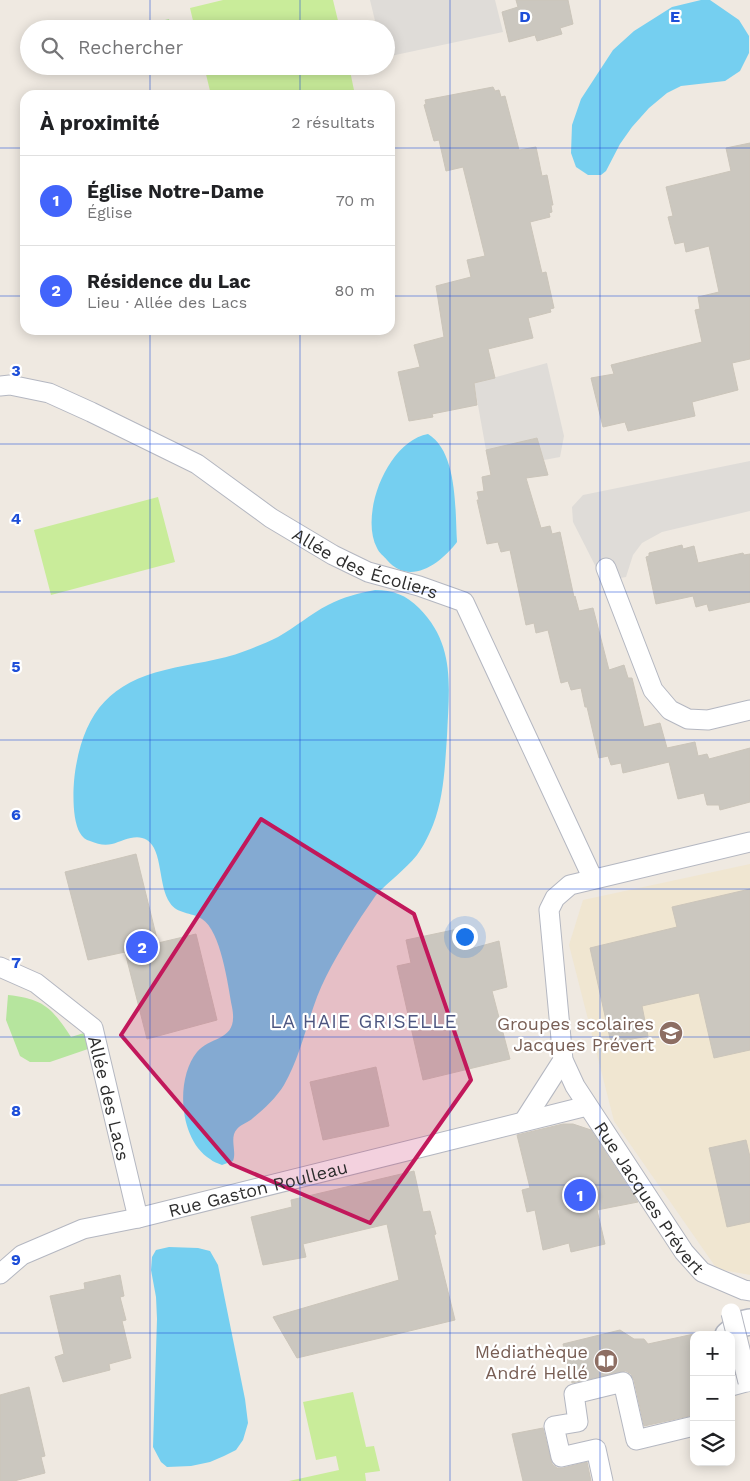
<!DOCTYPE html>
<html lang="fr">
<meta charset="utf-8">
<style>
:root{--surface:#fff;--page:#f2f2f2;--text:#202124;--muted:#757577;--line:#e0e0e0;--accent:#4264fb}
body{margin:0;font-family:"Work Sans",sans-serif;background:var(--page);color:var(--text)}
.controls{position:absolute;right:15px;bottom:15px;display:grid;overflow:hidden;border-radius:10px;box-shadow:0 2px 12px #0003}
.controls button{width:45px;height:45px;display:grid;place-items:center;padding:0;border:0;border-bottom:1px solid var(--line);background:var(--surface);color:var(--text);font:25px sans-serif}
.you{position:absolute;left:464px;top:936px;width:18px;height:18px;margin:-12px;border:4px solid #fff;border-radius:50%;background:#1a73e8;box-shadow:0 0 0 8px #1a73e833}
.badge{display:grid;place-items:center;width:32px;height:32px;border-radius:50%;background:var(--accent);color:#fff;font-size:16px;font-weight:700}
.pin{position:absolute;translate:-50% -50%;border:2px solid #fff;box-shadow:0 1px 5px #0006}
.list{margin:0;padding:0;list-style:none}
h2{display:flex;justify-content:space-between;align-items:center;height:65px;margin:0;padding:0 20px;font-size:21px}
h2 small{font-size:16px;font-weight:400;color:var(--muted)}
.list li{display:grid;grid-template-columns:32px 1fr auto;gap:15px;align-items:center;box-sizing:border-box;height:90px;padding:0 20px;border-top:1px solid var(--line)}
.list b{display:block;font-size:19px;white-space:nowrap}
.list p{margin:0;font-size:16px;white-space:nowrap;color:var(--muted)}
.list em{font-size:16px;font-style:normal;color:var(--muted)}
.icon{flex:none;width:28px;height:28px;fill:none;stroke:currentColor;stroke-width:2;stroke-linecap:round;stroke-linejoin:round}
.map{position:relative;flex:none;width:750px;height:1481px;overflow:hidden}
.search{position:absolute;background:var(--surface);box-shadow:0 2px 12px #0003;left:20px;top:20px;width:375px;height:55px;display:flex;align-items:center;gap:12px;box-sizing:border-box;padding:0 18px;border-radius:28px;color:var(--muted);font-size:19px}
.panel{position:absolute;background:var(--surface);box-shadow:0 2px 12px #0003;left:20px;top:90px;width:375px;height:245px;border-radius:15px}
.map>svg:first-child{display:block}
.education{fill:#f0e6d1}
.green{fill:#b6e59e}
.pitch{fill:#c9ec9a}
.plaza{fill:#dfdcd8}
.water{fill:#75cff0}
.building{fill:#cbc7bf;stroke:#cbc5ba}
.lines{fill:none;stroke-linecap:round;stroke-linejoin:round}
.pedestrian-casing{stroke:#b4b7c1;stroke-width:21}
.minor-casing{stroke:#b4b7c1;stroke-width:28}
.pedestrian{stroke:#fff;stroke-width:19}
.minor{stroke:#fff;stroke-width:25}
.pedestrian-bridge-casing{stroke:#b4b7c1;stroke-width:21;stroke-linecap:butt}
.pedestrian-bridge{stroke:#fff;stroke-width:19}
.marked{fill:#c2185b;fill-opacity:0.2;stroke:#c2185b;stroke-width:4;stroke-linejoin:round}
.grid{fill:none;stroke:#1d4ed8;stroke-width:1;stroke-opacity:0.55}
.labels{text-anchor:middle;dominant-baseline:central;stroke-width:4.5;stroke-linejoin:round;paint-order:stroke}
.street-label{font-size:18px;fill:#2e2e2e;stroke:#fff}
.education-label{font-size:18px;fill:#785e54;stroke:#fff;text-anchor:end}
.neighbourhood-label{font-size:19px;letter-spacing:1px;fill:#4d5680;stroke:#fff}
.grid-label{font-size:16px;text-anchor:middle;font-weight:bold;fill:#1d4ed8;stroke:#fff;stroke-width:4.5;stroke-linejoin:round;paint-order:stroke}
</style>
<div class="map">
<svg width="750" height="1481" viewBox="0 0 750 1481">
<rect width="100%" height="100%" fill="#efe9e1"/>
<path class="education" d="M750 864V1275L717 1269 614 1121 569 945 583 900Z"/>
<path class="green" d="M169 19 171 29H129Z
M133 66H171L135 75Z
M8 995C44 999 52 1008 71 1037L84 1033 88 1049 50 1062H30L20 1056 6 1020Z"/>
<path class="pitch" d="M223 0H333L340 29H195L190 8Z
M204 66H349L355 95H211Z
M158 497 175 562 51 595 34 530Z
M353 1392 366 1447 374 1446 380 1471 365 1473 366 1481H289L339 1470 336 1456 316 1460 303 1402Z"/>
<path class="plaza" d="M370 0H495L503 32 386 57V29H377Z
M547 363 564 436 560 457 544 460 536 438 486 450 474 383Z
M750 461V511L662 532 642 543 633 555 626 577 603 581 573 522 572 507 583 495Z"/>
<path class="water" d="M701 0H710L739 20 749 36V53L740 71 725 81 681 86 667 93 649 108 632 127 620 144 606 171 601 175H588L576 167 571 153 572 125 581 99 613 50 634 31 672 7Z
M428 434C458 452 455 511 457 542 441 563 410 587 387 560 384 556 379 553 377 548 359 514 388 441 428 434Z
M375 590C393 590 406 595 419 608 456 645 449 688 447 736 445 765 444 797 433 825 429 835 423 847 417 855 405 870 389 881 376 895 371 902 366 910 361 917 345 942 328 969 317 997 306 1026 300 1057 284 1085 276 1098 264 1109 253 1118 249 1122 241 1124 237 1129 229 1138 237 1151 233 1161L222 1165C218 1163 213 1162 210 1159 179 1140 175 1079 197 1052 211 1035 239 1042 232 1007 228 985 221 931 202 919 191 912 177 914 170 903 158 886 163 850 147 840 136 833 123 841 112 844 104 846 98 844 90 841 86 840 82 837 80 833 71 818 73 782 76 766 86 711 111 683 165 670 192 663 219 661 245 651 256 647 268 642 278 637 296 627 310 614 328 605 343 597 359 593 375 590Z
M169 1247 198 1248 210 1251 218 1265 245 1399 248 1423 243 1440 236 1450 224 1456 210 1462 191 1466 167 1467 161 1462 153 1447 157 1319 156 1297 151 1270 152 1257 156 1250Z"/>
<path class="building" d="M516 0H568L573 24 560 28 562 34 537 41 535 35 509 42 502 12 518 7Z
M493 87 495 91 499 90 501 97 505 96 519 150 536 147 542 176 547 175 553 205H551L552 212 549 213 550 217 530 222 542 273 546 272 554 308 550 309 551 312 528 318 533 338 488 349 495 378 474 383 477 405 432 414 433 417 409 421 398 372 420 367 414 345 444 337 436 286 471 277 467 260 485 256 463 167 446 171 439 140 434 141 424 105 426 104 425 100Z
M750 143V359L732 363 738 390 692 402 695 416 628 431 625 422 603 427 591 378 614 374 611 365 702 342 695 310 700 309 698 297 719 292 709 246 686 252 684 242 675 244 668 217 673 216 666 187 731 171 726 148Z
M537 438 548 475 526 478 541 528 550 526 552 534 560 532 574 597 575 596 579 611 593 608 609 670 624 665 628 678H632L644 727 660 723 667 748 695 742 698 756 707 754 709 759 750 748V802L720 810 719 805H707L704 793 678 799 669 762 623 773 621 763 611 765 608 756 599 758 587 707H585L581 688 571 690 568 681 561 683 548 630 536 633 534 623 526 625 510 550 501 552 498 542 487 544 477 500H479L477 492 484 491 482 477 491 475 486 450Z
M682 545 683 549 694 546 698 563 743 553 744 555 750 554V602L709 611 707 604 696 607 693 596 656 604 646 557 649 556V553Z
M136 854 158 943 196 934 217 1020 147 1039 125 952 88 960 65 872Z
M750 889V1050L714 1058 699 993 642 1006 648 1036 611 1043 590 948 677 927 672 907Z
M458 929 463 951 499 941 507 987 492 991 510 1059 423 1080 397 966 411 963 406 940Z
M376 1067 389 1126 323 1140 310 1082Z
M563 1124H573L591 1130 638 1202 597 1210 605 1244 571 1252 569 1243 543 1250 535 1210 527 1212 522 1190 530 1188 517 1135Z
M746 1140 750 1157V1222L727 1227 709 1148Z
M414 1171 423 1212 430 1211 436 1234 434 1235 455 1320 297 1358 273 1317 399 1280 387 1224 303 1244 306 1257 263 1265 251 1217 292 1207 291 1200Z
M120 1275 124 1296 120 1297 126 1320 122 1321 131 1358 109 1364 110 1370 63 1382 55 1357 64 1354 50 1296 85 1289 84 1283Z
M620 1330 634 1339H644L648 1344 694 1334V1415L644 1426 634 1380 631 1374 626 1371 572 1383 563 1344Z
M29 1387 45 1456 41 1457 45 1473 14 1481H0V1395Z
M543 1428 552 1464 557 1468H563L587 1462 591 1481H523L512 1434Z"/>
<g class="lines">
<g class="pedestrian-casing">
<g id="pedestrian">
<path id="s1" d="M0 386 10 385 49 393 91 412 197 464 271 518 333 555 368 572 419 586 464 602 593 879"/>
<path d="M606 568 653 690 670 710 688 719 708 720 750 710"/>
<path id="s2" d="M750 842 570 885 555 898 549 910 563 1060 575 1086 684 1252 702 1272 744 1290 750 1291"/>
<path id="s3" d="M0 967 36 983 93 1028 138 1218"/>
<path d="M524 1121 563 1060"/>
<path id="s4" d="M0 1274 22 1255 83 1229 138 1218 587 1106"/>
<path d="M731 1386 750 1381"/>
<path d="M603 1481 596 1449 561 1457 554 1426 578 1422 574 1394 623 1382 636 1440 694 1426"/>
</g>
</g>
<g class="minor-casing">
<path id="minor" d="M728 1335 741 1324 750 1322"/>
</g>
<use href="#pedestrian" class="pedestrian"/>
<use href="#minor" class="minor"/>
<g class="pedestrian-bridge-casing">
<path id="pedestrian-bridge" d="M731 1313 748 1382"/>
</g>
<use href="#pedestrian-bridge" class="pedestrian-bridge"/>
</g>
<path class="marked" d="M261 819 414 914 471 1080 370 1223 231 1164 121 1035Z"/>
<path class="grid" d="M150 0V29M300 0V29M450 0V1481M600 0V1481M150 66V95M300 66V95M0 148H25M390 148H750M0 296H25M390 296H750M150 330V1481M300 330V1481M0 444H750M0 592H750M0 740H750M0 889H750M0 1037H750M0 1185H750M0 1333H750"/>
<defs>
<g id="school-disc" transform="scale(1.25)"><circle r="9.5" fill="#8d6e63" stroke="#fff"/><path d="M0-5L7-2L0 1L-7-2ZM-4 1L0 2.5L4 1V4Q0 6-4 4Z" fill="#fff"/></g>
<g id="library-disc" transform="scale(1.25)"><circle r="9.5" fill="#8d6e63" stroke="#fff"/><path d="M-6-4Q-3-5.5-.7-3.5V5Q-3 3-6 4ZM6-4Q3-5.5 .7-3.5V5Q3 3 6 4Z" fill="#fff"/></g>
</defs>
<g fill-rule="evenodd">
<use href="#school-disc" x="671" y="1033"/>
<use href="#library-disc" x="606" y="1361"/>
</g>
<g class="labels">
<g class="street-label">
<text stroke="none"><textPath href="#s1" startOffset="411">Allée des Écoliers</textPath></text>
<text stroke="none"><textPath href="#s3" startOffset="184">Allée des Lacs</textPath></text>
<text stroke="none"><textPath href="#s4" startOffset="275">Rue Gaston Roulleau</textPath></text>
<text stroke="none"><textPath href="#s2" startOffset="532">Rue Jacques Prévert</textPath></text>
</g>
<g class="education-label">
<text x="654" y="1023">Groupes scolaires<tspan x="654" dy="21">Jacques Prévert</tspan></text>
<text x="588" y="1351">Médiathèque<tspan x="588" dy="21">André Hellé</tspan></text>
</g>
<g class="neighbourhood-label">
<text x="364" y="1021">LA HAIE GRISELLE</text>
</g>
</g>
<g class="grid-label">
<text x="525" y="22">D</text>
<text x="675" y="22">E</text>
<text x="16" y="376">3</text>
<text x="16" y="524">4</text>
<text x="16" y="672">5</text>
<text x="16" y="820">6</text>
<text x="16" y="968">7</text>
<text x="16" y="1116">8</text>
<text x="16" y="1265">9</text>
</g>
</svg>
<div class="controls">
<button>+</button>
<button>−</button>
<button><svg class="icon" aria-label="layers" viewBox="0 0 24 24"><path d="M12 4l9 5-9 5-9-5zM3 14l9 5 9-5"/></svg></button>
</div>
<div class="you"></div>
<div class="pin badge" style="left:580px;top:1195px">1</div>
<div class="pin badge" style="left:142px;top:947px">2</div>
<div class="search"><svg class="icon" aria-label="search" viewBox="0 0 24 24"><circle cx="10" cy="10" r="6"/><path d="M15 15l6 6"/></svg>Rechercher</div>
<section class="panel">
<h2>À proximité<small>2 résultats</small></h2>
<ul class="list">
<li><span class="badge">1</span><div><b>Église Notre-Dame</b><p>Église</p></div><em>70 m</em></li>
<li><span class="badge">2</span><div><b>Résidence du Lac</b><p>Lieu · Allée des Lacs</p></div><em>80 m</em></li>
</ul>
</section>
</div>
